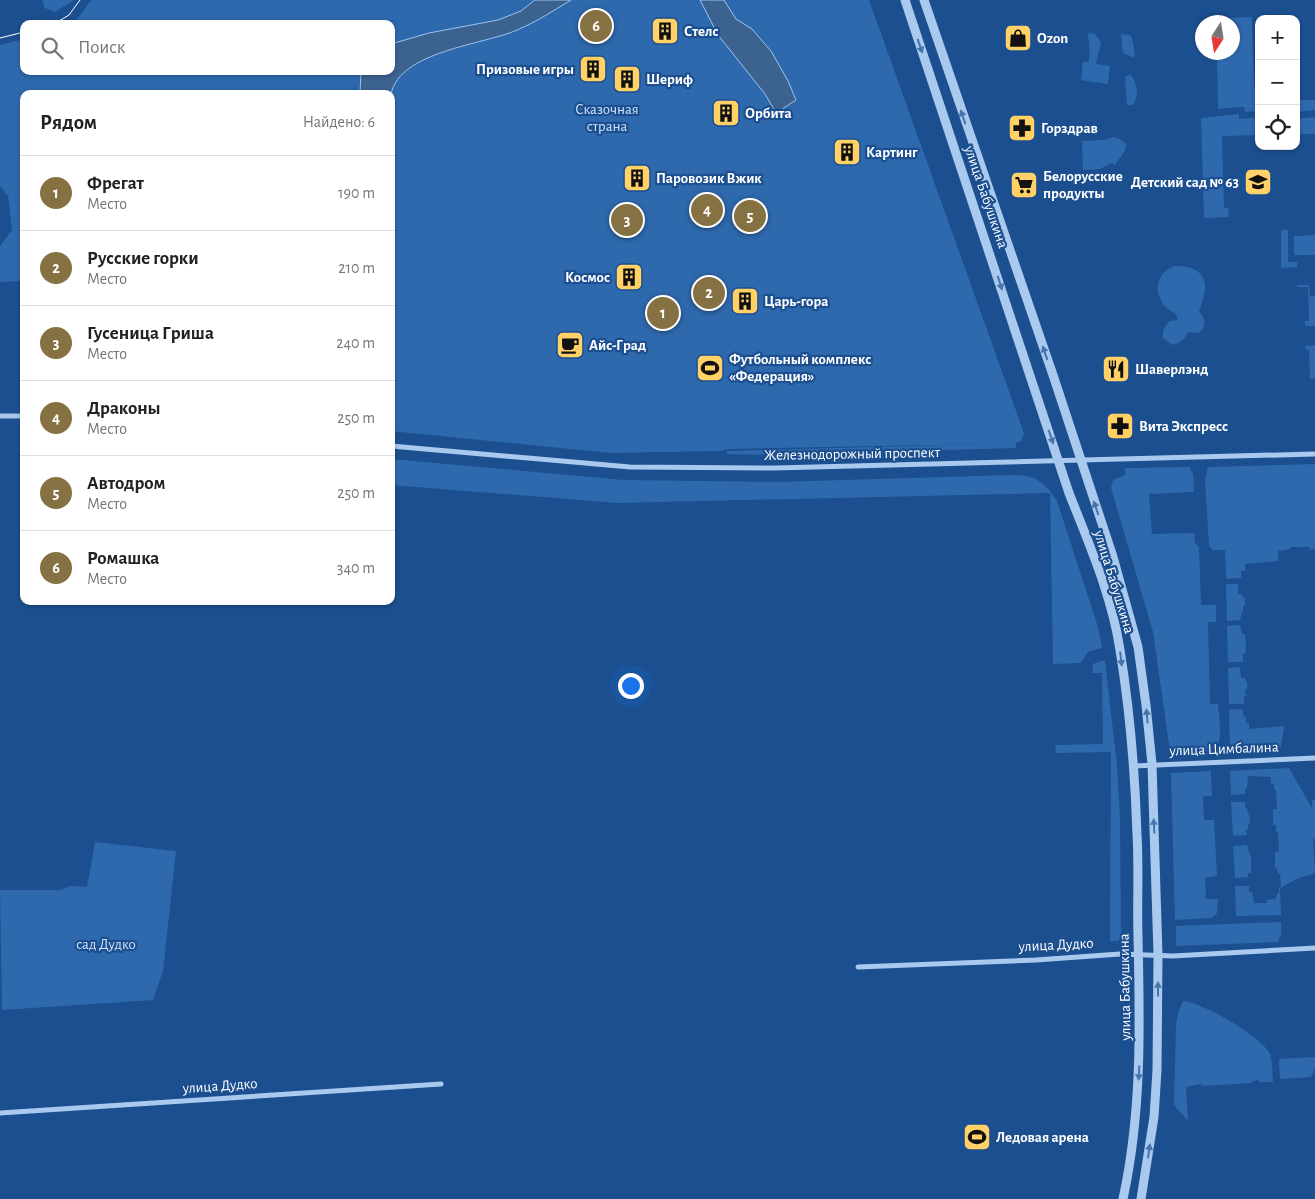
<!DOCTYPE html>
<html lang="ru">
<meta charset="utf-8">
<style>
:root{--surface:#fff;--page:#f6f6f6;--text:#222;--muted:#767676;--line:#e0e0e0;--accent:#857141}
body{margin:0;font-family:"Alegreya Sans",sans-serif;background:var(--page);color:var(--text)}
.controls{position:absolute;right:15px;top:15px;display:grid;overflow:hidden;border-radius:10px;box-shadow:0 1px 4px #0004}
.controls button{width:45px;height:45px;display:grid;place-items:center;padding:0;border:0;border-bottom:1px solid var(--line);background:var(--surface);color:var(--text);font:25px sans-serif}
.compass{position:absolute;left:1195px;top:15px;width:45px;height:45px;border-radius:50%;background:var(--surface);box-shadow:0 1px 4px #0004;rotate:192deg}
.you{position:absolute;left:630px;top:685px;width:18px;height:18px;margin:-12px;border:4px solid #fff;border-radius:50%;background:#1a73e8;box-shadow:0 0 0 8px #1a73e833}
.badge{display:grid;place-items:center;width:32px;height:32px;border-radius:50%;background:var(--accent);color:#fff;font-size:16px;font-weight:700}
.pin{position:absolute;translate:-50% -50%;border:2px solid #fff;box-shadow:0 1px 5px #0006}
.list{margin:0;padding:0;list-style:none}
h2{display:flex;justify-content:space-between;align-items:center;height:65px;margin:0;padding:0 20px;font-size:21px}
h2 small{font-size:16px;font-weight:400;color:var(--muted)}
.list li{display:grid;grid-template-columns:32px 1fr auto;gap:15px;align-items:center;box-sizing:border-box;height:75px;padding:0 20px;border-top:1px solid var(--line)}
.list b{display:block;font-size:19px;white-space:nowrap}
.list p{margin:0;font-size:16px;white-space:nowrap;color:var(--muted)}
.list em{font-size:16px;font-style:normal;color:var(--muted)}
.icon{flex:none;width:28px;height:28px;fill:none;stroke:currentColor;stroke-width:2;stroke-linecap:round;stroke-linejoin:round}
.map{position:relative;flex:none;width:1315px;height:1199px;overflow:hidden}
.search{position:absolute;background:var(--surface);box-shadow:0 1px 4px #0004;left:20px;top:20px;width:375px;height:55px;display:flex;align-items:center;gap:12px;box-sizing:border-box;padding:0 18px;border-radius:10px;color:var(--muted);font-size:19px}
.panel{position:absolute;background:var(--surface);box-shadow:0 1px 4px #0004;left:20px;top:90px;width:375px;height:515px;border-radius:10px}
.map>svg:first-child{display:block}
.green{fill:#2e69ad}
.water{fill:#3c6290;stroke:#9cc4f0}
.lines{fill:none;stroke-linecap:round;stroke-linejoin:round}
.minor{stroke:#a9c9ee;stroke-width:5}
.tertiary{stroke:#a9c9ee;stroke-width:9}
.tram{stroke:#fff;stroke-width:1}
.oneway{fill:#4674ac}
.labels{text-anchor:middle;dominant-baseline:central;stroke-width:4.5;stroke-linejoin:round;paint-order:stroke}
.poi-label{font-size:15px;font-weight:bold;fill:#fff;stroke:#1b4f8f;text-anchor:start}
.park-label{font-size:15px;fill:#cfe3fa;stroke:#1b4f8f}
.street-label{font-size:15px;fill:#fff;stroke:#1b4f8f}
</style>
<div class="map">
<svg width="1315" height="1199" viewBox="0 0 1315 1199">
<rect width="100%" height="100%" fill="#1b4f8f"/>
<path class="green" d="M42 0H74L55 12 45 8Z
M91 0H869L1024 433 1021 441 1016 443V448L777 455 727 454V451L985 444 729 449 718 451 611 453 391 431V94H24V281L0 282V246L12 230 8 196 0 186V45L24 39V71H391V24H68L78 18Z
M1252 17 1254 83 1255 90 1259 95V111L1245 112 1244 107 1218 109 1217 53 1232 52V22H1216V18Z
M1088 33 1095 34 1101 42 1096 64 1110 66 1108 84 1081 80 1083 62H1089C1090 52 1089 44 1088 33Z
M1121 34 1130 35 1132 38 1135 55 1134 58 1123 53Z
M1130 74C1137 82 1140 95 1133 105H1127L1125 77Z
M1296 100H1315V110L1296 112Z
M1239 114V119L1258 117 1259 135 1222 136 1224 208H1228L1229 217 1204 218 1201 118Z
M1315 117V134H1296V119Z
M1114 137C1138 144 1120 155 1115 165L1111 163 1100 169 1083 170 1082 141 1104 140Z
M1281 230H1288V262H1297V267L1281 268Z
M1315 235V255H1294V236Z
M1175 266C1208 266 1210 285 1199 311 1205 319 1207 325 1199 333L1188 332C1185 339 1181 342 1173 345L1163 338C1162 330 1165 326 1170 321L1178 320 1175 313C1153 303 1151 274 1175 266Z
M1297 285H1309L1310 296H1315V326H1305V321H1309L1308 287H1297Z
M1315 345V379H1310L1309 350H1306L1305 346Z
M391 459 623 480 776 482 1012 475C1035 475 1044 481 1057 501L1098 627 1102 648 1088 652 1081 663 1053 664 1050 493 618 503 391 485Z
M1315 464V549L1310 550V547H1291L1290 549 1278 551V561L1245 564V571H1241V578L1226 579 1225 550H1213L1209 546 1205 480 1208 467Z
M1189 467 1193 474 1194 492 1149 494 1152 534 1194 533 1195 543 1199 547 1201 605H1216V622H1208L1210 704H1218C1219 715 1224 747 1213 753 1204 758 1188 755 1178 755H1174L1170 751 1153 632 1111 488 1113 480 1125 475V468Z
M1226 584H1238V594L1243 595V598H1245V606H1243V612H1242L1240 620 1227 621Z
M1240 625 1242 634H1245L1246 648 1245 654H1243V662H1228L1227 626Z
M1101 661H1105L1117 765 1120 819 1121 937 1118 941H1110L1111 752 1056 753 1055 745 1103 744 1102 673H1092L1093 664Z
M1240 667 1241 678H1245V681H1247V689L1245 690 1246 696H1244V704H1229L1228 668Z
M1242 709 1244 717H1246V723H1249V729L1284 726 1281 747 1230 748 1229 710Z
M1289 768 1312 808V800H1315V839H1313L1315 872C1310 876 1305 876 1299 878 1292 881 1287 885 1280 888L1281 915 1236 916 1235 886H1249V892H1252L1254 903H1267V900L1276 899 1277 893H1279V887L1281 886 1280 874H1278L1277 868H1275V852L1279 851 1278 832H1276V825H1273V809H1277L1276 790H1274V784H1271V777L1248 776 1247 789H1245V794L1231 795 1230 771Z
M1211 771 1212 796H1203L1204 820H1214L1217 876 1205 878 1206 899H1218L1217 913 1212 918 1175 920 1171 773Z
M1231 802H1245V808H1247L1248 813 1249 814 1250 824H1248V829L1246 830 1247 835 1233 836Z
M95 842 176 851 163 971 153 1000 2 1010 0 890H60L70 886 87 887Z
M1247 845 1250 855H1251V873H1248V877L1235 878 1233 846Z
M1281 922V934L1278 942 1176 946V926Z
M1183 1001C1202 1002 1262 1037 1270 1054 1273 1062 1272 1073 1273 1082H1259V1080L1252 1081V1083L1202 1086 1201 1084 1186 1087 1188 1121 1174 1105 1176 1025 1178 1013Z
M1315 1057V1069L1311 1077 1280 1079 1279 1059Z"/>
<path class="water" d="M535 0H571C553 11 536 22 517 30 483 45 400 51 391 94H360L361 71H391V44L429 33 498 20 521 11Z
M700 0H724L736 19 752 29 771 51 788 81 796 100 776 113 765 94 718 35Z"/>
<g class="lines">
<path class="minor" d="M0 416H24
M391 446 630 467 775 468 1315 454
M1134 766 1315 758
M858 967 1036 960 1120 954 1173 956 1315 948
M0 1113 441 1084"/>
<path class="tertiary" d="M905 0 1069 493C1089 544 1112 596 1120 650 1130 711 1135 773 1137 834 1139 868 1137 902 1138 936 1140 1025 1142 1112 1123 1199
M924 0 1054 378 1113 557 1138 647 1146 705 1152 764 1158 955 1157 1070 1154 1117 1141 1199"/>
<path class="tram" d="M54 24 69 15 80 0
M0 38 24 32"/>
</g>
<defs><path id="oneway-solid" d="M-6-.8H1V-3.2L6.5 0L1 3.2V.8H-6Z" transform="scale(1.25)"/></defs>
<g class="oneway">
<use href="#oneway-solid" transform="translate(920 46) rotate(71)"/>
<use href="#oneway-solid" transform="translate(963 117) rotate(-109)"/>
<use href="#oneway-solid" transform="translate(1000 283) rotate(72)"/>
<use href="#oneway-solid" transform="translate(1045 353) rotate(-109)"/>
<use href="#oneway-solid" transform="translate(1051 437) rotate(71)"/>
<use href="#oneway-solid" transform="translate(1096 508) rotate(-109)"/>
<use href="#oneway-solid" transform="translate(1121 659) rotate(83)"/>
<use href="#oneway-solid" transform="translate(1147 716) rotate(-95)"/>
<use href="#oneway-solid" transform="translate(1154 826) rotate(-93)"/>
<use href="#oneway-solid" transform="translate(1158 989) rotate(-90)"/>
<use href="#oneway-solid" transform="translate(1139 1073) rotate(93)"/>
<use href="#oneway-solid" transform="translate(1149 1151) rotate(-82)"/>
</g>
<defs>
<g id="building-square" transform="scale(1.4375)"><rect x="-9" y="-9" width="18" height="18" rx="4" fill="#ffd166" stroke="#1b4f8f"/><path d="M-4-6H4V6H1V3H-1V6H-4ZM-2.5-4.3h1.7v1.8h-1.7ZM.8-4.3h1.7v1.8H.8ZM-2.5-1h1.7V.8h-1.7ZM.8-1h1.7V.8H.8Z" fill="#111"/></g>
<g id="shop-square" transform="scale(1.4375)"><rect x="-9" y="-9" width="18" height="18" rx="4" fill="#ffd166" stroke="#1b4f8f"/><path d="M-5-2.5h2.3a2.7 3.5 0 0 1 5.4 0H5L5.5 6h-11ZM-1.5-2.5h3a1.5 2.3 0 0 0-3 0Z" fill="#111"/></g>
<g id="pharmacy-square" transform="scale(1.4375)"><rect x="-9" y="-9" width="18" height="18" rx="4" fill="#ffd166" stroke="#1b4f8f"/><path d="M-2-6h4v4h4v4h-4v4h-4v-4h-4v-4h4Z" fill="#111"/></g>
<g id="school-square" transform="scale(1.4375)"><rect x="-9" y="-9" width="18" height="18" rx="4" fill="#ffd166" stroke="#1b4f8f"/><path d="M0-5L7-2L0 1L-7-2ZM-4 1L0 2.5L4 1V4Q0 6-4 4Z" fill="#111"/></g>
<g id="supermarket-square" transform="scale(1.4375)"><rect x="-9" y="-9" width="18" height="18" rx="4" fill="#ffd166" stroke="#1b4f8f"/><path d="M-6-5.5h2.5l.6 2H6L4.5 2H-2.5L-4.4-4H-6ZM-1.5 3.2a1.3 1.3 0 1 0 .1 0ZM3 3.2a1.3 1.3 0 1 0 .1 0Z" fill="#111"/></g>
<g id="cafe-square" transform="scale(1.4375)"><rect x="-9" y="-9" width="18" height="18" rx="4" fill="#ffd166" stroke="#1b4f8f"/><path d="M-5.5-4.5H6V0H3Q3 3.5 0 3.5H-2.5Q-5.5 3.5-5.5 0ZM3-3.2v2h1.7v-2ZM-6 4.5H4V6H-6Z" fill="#111"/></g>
<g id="stadium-square" transform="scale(1.4375)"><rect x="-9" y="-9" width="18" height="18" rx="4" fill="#ffd166" stroke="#1b4f8f"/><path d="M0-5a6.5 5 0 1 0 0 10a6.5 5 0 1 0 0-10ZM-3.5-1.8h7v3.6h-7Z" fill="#111"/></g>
<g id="restaurant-square" transform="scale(1.4375)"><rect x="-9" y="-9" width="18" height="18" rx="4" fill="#ffd166" stroke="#1b4f8f"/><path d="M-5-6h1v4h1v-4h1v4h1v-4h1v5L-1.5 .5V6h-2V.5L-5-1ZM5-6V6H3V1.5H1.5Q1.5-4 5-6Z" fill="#111"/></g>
</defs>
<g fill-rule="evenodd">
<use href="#building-square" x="665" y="31"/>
<use href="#shop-square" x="1018" y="38"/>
<use href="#building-square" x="593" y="69"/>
<use href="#building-square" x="627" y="79"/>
<use href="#building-square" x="726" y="113"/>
<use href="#pharmacy-square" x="1022" y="128"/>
<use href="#building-square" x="847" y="152"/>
<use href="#building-square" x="637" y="178"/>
<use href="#school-square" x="1258" y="182"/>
<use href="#supermarket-square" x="1024" y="185"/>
<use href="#building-square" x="629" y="277"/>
<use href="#building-square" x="745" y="301"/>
<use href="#cafe-square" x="570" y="345"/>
<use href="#stadium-square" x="710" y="368"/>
<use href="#restaurant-square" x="1116" y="369"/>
<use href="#pharmacy-square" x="1120" y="426"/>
<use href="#stadium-square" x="977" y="1137"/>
</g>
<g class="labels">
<g class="poi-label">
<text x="684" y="31">Стелс</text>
<text x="1037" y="38">Ozon</text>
<text x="574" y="69" text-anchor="end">Призовые игры</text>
<text x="646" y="79">Шериф</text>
<text x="745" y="113">Орбита</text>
<text x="1041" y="128">Горздрав</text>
<text x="866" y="152">Картинг</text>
<text x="1043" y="176">Белорусские<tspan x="1043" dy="17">продукты</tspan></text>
<text x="656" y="178">Паровозик Вжик</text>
<text x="1239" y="182" text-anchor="end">Детский сад № 63</text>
<text x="610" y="277" text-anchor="end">Космос</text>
<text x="764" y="301">Царь-гора</text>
<text x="589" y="345">Айс-Град</text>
<text x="729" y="359">Футбольный комплекс<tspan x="729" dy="17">«Федерация»</tspan></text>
<text x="1135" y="369">Шаверлэнд</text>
<text x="1139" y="426">Вита Экспресс</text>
<text x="996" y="1137">Ледовая арена</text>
</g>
<g class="park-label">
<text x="607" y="109">Сказочная<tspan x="607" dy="17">страна</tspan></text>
<text x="106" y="944">сад Дудко</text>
</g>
<g class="street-label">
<text transform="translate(986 197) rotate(71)">улица Бабушкина</text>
<text transform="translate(852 454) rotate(-1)">Железнодорожный проспект</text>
<text transform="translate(1114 582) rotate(73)">улица Бабушкина</text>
<text transform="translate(1224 749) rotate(-2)">улица Цимбалина</text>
<text transform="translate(1056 945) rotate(-3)">улица Дудко</text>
<text transform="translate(1125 987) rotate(-91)">улица Бабушкина</text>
<text transform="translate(220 1086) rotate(-4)">улица Дудко</text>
</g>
</g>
</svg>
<div class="controls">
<button>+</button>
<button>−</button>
<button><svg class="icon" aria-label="locate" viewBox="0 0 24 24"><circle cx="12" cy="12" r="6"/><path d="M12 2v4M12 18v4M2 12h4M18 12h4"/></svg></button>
</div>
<svg class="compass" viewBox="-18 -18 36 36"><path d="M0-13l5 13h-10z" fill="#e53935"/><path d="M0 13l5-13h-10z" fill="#767676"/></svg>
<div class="you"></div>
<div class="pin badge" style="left:663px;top:313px">1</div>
<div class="pin badge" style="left:709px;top:293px">2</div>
<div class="pin badge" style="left:627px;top:220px">3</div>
<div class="pin badge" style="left:707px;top:210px">4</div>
<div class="pin badge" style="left:750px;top:216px">5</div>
<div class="pin badge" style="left:596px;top:26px">6</div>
<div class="search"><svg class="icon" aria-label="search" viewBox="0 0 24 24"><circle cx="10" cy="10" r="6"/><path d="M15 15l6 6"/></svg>Поиск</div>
<section class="panel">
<h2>Рядом<small>Найдено: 6</small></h2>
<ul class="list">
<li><span class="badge">1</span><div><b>Фрегат</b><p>Место</p></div><em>190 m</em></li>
<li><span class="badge">2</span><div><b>Русские горки</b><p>Место</p></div><em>210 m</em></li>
<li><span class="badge">3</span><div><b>Гусеница Гриша</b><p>Место</p></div><em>240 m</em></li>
<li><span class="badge">4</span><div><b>Драконы</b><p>Место</p></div><em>250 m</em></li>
<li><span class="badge">5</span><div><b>Автодром</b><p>Место</p></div><em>250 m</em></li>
<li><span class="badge">6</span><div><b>Ромашка</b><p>Место</p></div><em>340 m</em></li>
</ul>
</section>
</div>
